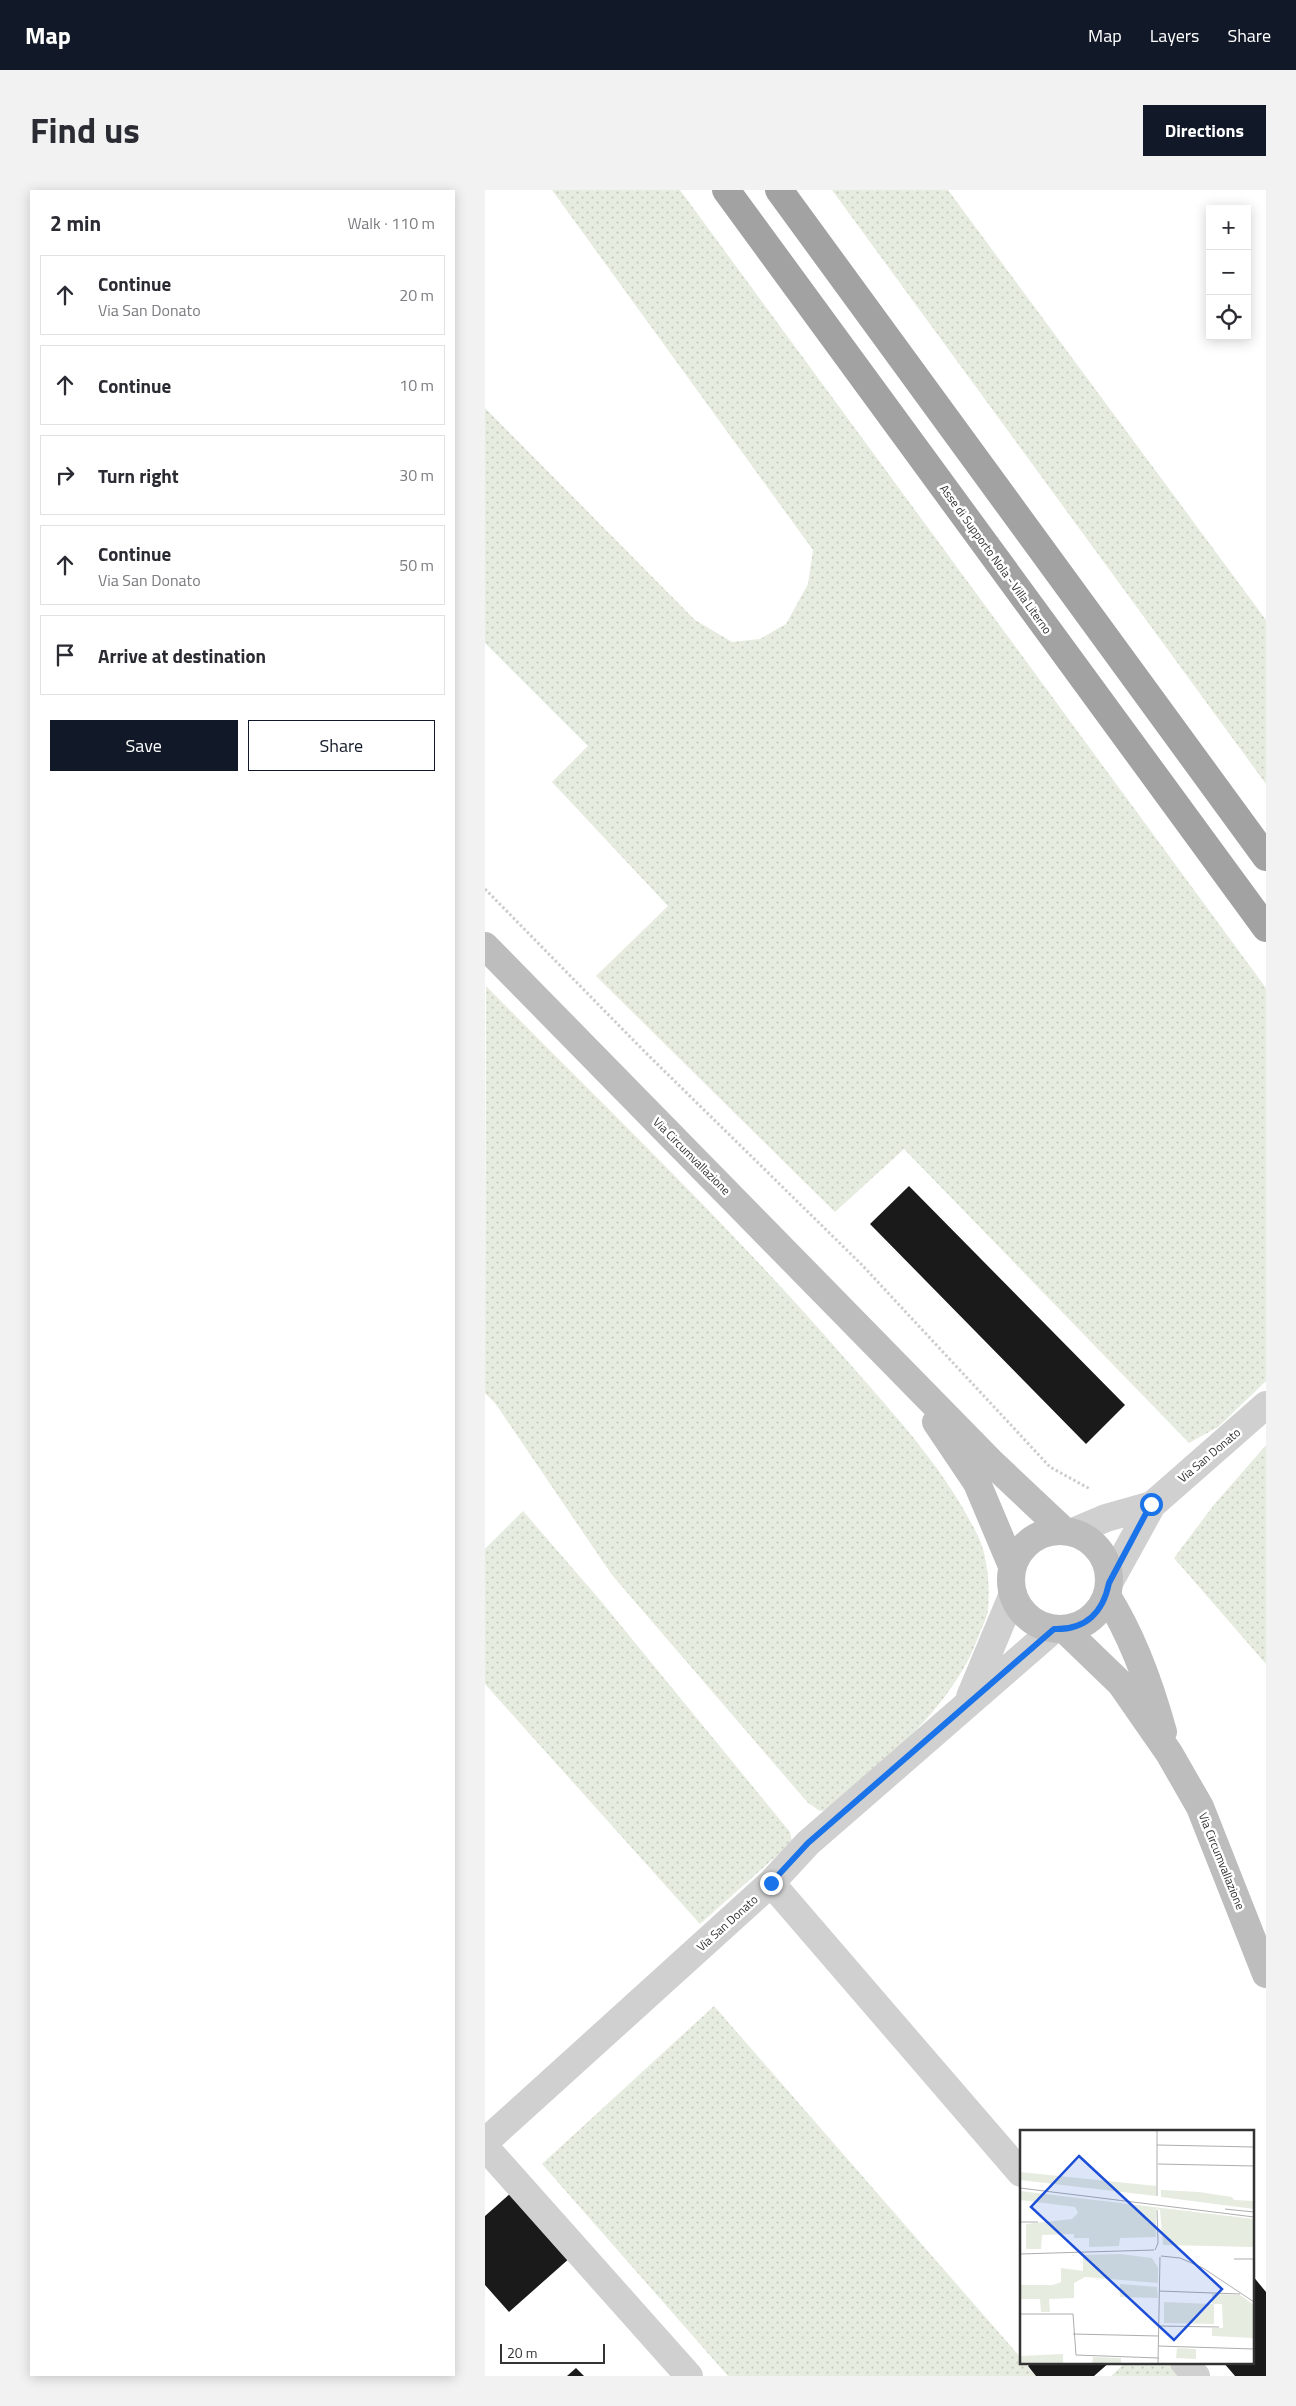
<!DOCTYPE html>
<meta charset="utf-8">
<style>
:root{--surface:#fff;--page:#f2f2f3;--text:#2b2b33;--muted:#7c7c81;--line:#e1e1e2;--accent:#111827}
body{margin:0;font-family:"Titillium Web",sans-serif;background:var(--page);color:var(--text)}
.controls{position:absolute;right:15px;top:15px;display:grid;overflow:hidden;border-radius:0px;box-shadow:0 2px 12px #0003}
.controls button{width:45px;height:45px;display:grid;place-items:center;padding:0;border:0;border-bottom:1px solid var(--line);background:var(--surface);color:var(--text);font:25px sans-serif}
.scale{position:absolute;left:15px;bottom:12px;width:105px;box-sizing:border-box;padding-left:5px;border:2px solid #333;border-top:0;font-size:14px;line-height:18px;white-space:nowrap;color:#333;-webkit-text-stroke:4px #fff;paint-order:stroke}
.stop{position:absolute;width:15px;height:15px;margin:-11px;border:4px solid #1a73e8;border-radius:50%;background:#fff}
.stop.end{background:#1a73e8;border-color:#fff;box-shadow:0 1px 5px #0008}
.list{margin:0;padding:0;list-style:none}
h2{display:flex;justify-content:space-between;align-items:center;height:65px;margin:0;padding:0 20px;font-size:21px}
h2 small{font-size:16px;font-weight:400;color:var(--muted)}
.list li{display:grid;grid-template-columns:32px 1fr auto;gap:15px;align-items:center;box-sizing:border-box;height:80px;margin:0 10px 10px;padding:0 10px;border:1px solid var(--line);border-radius:0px}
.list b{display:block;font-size:19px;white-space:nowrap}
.list p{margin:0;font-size:16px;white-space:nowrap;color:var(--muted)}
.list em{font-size:16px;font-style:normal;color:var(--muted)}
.actions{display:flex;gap:10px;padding:15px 20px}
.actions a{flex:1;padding:11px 0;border:1px solid var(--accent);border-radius:0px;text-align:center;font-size:18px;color:var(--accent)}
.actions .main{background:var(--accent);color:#fff}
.icon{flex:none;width:28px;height:28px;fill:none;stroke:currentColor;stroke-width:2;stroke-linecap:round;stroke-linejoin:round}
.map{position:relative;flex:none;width:781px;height:2186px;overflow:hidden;border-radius:0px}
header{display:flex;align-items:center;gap:30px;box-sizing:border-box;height:70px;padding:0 25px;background:var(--accent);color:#fff}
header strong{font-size:24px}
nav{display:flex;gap:28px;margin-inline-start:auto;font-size:18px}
.intro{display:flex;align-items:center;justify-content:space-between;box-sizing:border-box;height:120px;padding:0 30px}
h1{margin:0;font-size:35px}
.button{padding:12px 22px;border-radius:0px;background:var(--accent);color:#fff;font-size:18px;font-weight:700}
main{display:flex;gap:30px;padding:0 30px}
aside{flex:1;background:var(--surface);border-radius:0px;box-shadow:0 2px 12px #0003}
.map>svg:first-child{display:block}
.grass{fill:url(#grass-dots)}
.building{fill:#1a1a1a}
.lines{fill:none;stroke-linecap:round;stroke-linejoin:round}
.path{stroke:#cdcdcd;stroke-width:3;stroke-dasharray:2.5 2.5;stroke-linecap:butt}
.minor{stroke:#d0d0d0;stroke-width:28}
.secondary{stroke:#bdbdbd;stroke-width:28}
.trunk{stroke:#a2a2a2;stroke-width:28}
.route{stroke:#1a73e8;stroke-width:6}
.labels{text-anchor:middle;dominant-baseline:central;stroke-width:5;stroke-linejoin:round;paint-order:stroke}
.street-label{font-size:12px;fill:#333;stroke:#fff}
.inset-road{fill:none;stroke:#adadad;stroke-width:1}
.view{fill:#1d4ed8;fill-opacity:0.15;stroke:#1d4ed8;stroke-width:2.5}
.inset-edge{fill:none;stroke:#333;stroke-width:2.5}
</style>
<header>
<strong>Map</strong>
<nav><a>Map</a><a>Layers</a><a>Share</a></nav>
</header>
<div class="intro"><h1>Find us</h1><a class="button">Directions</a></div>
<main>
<aside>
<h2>2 min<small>Walk · 110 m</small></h2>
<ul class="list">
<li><svg class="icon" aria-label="ahead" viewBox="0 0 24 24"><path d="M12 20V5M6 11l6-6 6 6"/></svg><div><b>Continue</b><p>Via San Donato</p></div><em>20 m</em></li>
<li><svg class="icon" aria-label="ahead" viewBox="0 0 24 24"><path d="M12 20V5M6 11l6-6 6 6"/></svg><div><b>Continue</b></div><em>10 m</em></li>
<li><svg class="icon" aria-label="right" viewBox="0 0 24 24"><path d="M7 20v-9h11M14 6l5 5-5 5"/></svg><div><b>Turn right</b></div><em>30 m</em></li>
<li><svg class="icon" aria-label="ahead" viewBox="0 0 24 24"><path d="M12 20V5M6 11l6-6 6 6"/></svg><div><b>Continue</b><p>Via San Donato</p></div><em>50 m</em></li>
<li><svg class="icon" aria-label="arrive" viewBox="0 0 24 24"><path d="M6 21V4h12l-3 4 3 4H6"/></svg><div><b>Arrive at destination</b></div></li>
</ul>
<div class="actions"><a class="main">Save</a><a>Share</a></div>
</aside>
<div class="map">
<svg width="781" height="2186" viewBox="0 0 781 2186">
<defs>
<pattern id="grass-dots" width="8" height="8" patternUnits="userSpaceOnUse" patternTransform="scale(1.25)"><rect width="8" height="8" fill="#e6ecdf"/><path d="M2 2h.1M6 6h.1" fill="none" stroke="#c6cbc0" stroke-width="1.8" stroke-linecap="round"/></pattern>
</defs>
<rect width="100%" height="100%" fill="#fff"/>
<path class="grass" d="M67 0H195L781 798V1191L733 1237 704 1253 419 959 350 1022 111 786 183 716 67 592 103 556 0 453V218L210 430 247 452 275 449 301 434 323 394 328 360Z
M347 0H463L781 430V594Z
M1 796C121 918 245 1036 357 1165 406 1221 460 1278 493 1346 503 1367 505 1397 503 1420 502 1428 497 1437 494 1445 468 1518 400 1569 345 1620L335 1621 323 1613 127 1385 10 1213 0 1203Z
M781 1255V1474L689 1368 728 1316Z
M38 1321 115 1410 305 1642 307 1652 215 1734 0 1494V1359Z
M229 1816 536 2168V2172H539L551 2186H243L57 1974Z
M641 2172H685L697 2186H626Z"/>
<path class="building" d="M424 996 640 1215 601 1254 385 1034Z
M27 2002 86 2067 24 2122 0 2095V2026Z
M767 2085 781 2102V2186H750L738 2172H767Z
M547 2172H625L609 2186H551L543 2176Z
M91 2178 99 2186H82Z"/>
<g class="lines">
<path class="path" d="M0 699 158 860 377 1075 565 1277 605 1299"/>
<path class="minor" d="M588 1342 621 1328 667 1315
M624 1393 667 1315 781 1215
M485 1507 528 1404
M286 1693 536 1983
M0 1952 286 1693 323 1653 569 1439
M0 1957 204 2186
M699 2172 711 2186"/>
<path class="secondary" d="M0 756 508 1274 578 1340
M451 1232 492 1293 527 1376
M526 1390a49 49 0 1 1 98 0a49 49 0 1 1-98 0Z
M622 1406C648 1447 665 1495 678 1542
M579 1439 636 1494 684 1563 715 1617 781 1784"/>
<path class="trunk" d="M241 0 781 738
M294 0 781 667"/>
</g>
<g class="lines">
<path class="route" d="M286 1693 323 1653 569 1439C600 1440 618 1423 624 1393L666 1314"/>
</g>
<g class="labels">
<g class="street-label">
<text transform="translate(511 369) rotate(54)">Asse di Supporto Nola - Villa Literno</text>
<text transform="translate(207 966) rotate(45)">Via Circumvallazione</text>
<text transform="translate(724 1265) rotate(-40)">Via San Donato</text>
<text transform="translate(737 1671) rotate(68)">Via Circumvallazione</text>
<text transform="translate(242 1733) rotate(-42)">Via San Donato</text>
</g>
</g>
<g transform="translate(535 1940)">
<rect width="234" height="234" fill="#fff"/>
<path d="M0 42 136 56V66L0 50ZM141 60 179 62 212 67 214 70 234 71V79L141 67ZM0 61 234 89V117L143 115 140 80 136 79V107L100 108 99 116 69 117V108H54V104L22 105 21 119H6V94L52 89 58 83 55 77 0 70ZM100 124 132 128 138 138V153L65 147 54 153V168L29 169 30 182H21L20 169H0V155H33L41 152V138L63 141V125ZM100 154 137 157 138 168 100 167ZM192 164 220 165 234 175V208L192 206V198H203L202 174H194V194L144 193V172L192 174ZM43 224V233H0V226ZM73 227 101 228V233H72Z" fill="#e6ecdf"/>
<path d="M157 218 176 219V229L156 228Z" fill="#e6ecdf"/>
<path class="inset-road" d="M137 15 234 17M138 34 234 36M0 58 234 87M137 66V0M205 79 234 82M0 92H18M135 120 138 113 137 80M0 124 134 120M141 126 160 128 183 138 234 172M214 129H234M139 161 220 164M0 184H53L56 225 139 228M139 196 199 197M53 204 138 206M138 216 234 219M138 233 140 127"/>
<path class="view" d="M59 26 202 159 154 210 11 77Z"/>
<rect width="234" height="234" class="inset-edge"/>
</g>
</svg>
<div class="controls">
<button>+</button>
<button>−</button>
<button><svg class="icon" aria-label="locate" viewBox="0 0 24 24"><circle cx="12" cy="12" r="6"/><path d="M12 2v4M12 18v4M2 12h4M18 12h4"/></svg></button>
</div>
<div class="scale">20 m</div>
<div class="stop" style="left:666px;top:1314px"></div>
<div class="stop end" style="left:286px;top:1693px"></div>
</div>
</main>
